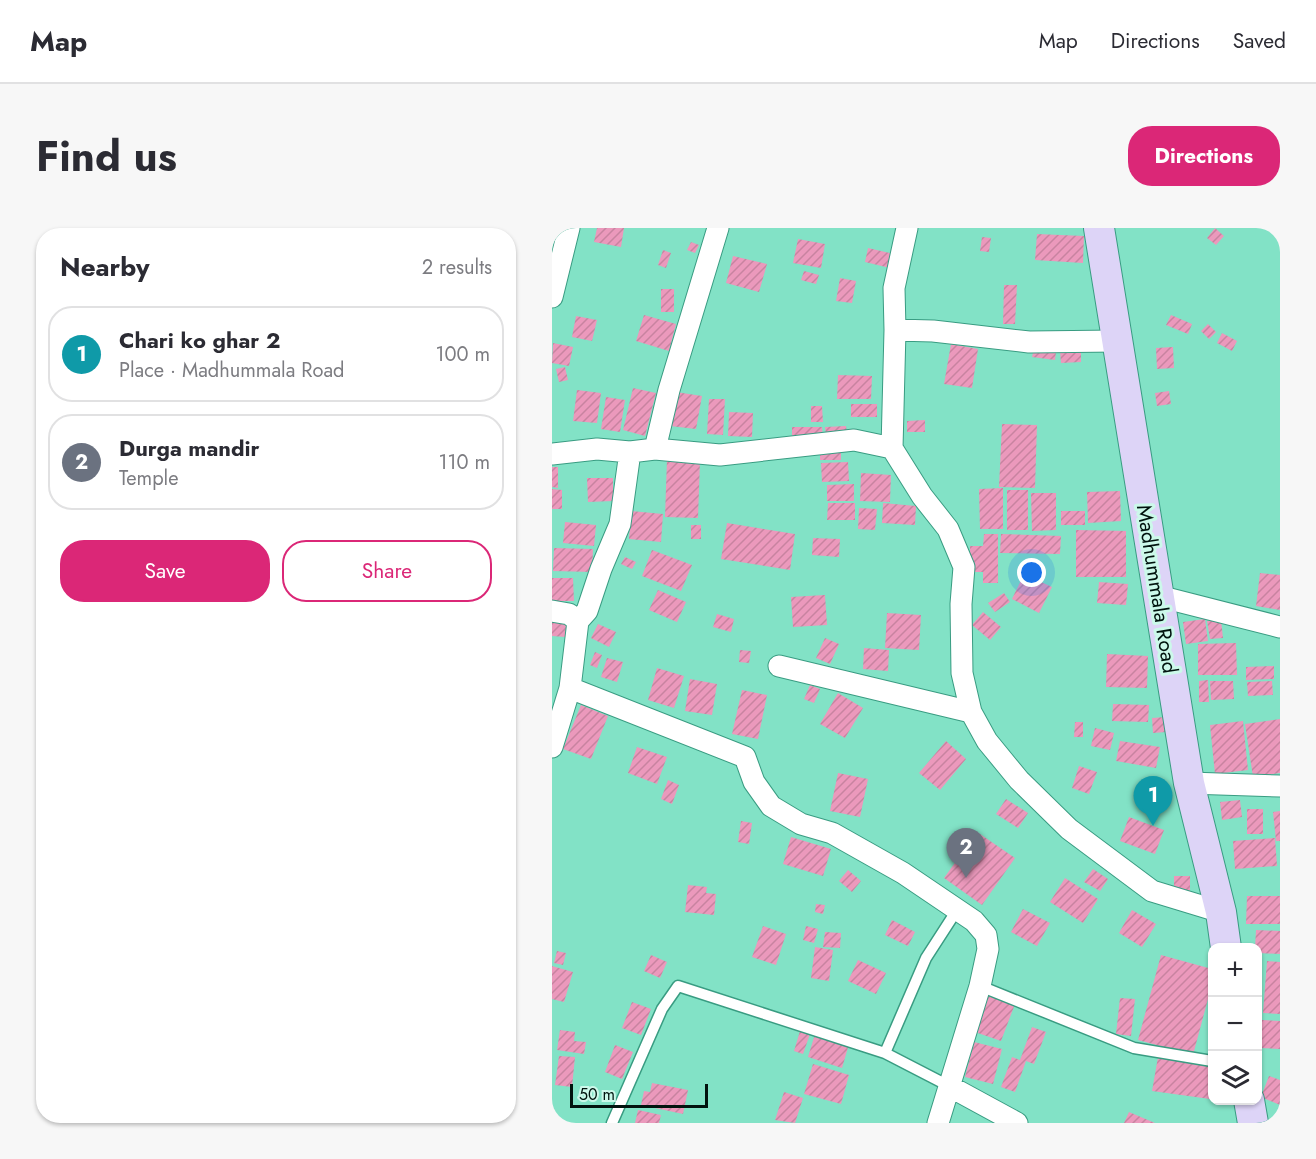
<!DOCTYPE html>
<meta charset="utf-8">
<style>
:root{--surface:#fff;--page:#f7f7f7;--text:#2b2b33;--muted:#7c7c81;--line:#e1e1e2;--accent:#db2777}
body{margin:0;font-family:Jost,sans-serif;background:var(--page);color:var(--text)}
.controls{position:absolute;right:18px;bottom:18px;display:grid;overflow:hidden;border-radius:12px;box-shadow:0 2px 4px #0004}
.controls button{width:54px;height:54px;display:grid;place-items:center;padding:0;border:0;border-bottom:2px solid var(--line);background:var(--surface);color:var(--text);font:30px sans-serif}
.scale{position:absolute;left:18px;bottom:15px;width:138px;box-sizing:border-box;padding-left:6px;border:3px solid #01130e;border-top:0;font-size:16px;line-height:21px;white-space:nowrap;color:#01130e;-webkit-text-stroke:4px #ccf9ea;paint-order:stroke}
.you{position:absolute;left:480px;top:345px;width:21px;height:21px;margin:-15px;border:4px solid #fff;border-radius:50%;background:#1a73e8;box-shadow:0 0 0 9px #1a73e833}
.badge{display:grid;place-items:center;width:39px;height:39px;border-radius:50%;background:var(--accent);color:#fff;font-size:20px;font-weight:700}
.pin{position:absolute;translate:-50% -50px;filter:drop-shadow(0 2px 3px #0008)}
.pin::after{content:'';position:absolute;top:32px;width:21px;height:18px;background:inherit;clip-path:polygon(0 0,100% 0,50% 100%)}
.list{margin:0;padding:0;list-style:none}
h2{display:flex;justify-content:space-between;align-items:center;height:78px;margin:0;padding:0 24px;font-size:26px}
h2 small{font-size:20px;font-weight:400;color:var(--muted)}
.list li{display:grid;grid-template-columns:39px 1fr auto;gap:18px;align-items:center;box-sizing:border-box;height:96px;margin:0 12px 12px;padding:0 12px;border:2px solid var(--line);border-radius:24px}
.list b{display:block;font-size:22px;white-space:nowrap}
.list p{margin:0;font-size:20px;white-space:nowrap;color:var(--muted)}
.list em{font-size:20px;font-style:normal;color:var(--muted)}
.actions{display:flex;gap:12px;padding:18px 24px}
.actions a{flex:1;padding:14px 0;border:2px solid var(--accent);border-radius:24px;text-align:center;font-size:21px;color:var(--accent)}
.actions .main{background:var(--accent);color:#fff}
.icon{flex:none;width:33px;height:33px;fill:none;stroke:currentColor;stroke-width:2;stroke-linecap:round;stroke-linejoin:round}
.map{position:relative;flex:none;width:728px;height:895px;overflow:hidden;border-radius:24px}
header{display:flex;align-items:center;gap:36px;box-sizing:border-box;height:84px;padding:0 30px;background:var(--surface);border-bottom:2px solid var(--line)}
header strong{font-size:28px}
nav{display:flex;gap:33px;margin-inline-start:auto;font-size:21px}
.intro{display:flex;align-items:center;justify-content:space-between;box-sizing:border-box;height:144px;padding:0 36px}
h1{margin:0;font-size:42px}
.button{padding:15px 27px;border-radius:24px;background:var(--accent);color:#fff;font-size:21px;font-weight:700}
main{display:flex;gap:36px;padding:0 36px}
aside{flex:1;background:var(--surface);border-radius:24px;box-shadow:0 2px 4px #0004}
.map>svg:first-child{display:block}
.building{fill:url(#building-hatch)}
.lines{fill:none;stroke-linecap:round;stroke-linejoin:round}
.lane-casing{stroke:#399c82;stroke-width:13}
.street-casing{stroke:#399c82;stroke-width:23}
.secondary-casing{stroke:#399c82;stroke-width:32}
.lane{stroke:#fff;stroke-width:10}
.street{stroke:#fff;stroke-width:21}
.secondary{stroke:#ddd4f7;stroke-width:30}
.labels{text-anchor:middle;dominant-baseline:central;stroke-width:6;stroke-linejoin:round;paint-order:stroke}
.street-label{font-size:21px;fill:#01130e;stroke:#ccf9ea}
</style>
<header>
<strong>Map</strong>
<nav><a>Map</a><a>Directions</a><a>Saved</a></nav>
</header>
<div class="intro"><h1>Find us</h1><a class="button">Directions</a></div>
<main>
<aside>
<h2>Nearby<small>2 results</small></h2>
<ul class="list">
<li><span class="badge" style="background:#0f9aa8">1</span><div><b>Chari ko ghar 2</b><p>Place · Madhummala Road</p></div><em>100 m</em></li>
<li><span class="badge" style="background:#6b7280">2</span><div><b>Durga mandir</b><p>Temple</p></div><em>110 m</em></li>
</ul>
<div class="actions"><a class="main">Save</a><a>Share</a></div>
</aside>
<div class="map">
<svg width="728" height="895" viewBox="0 0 728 895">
<defs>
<pattern id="building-hatch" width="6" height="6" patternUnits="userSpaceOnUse" patternTransform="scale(1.5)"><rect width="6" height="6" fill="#eb99bc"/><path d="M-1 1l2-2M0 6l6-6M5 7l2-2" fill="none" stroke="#c883a0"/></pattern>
</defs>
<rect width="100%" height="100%" fill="#82e2c6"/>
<path class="building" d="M45 0H72L69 19 42 14Z
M663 0 672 8 664 17 655 10Z
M485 6 532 8 531 35 483 32Z
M430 9 439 10 437 24 428 23Z
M246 11 273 16 269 40 241 35Z
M139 14 147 17 143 25 135 22Z
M316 20 342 26 338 40 313 34Z
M111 22 119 25 114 40 106 37Z
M181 28 215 36 207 64 174 55Z
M252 43 267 47 264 56 249 52Z
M288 50 304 53 300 75 284 73Z
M452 57H465L463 96H451Z
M109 61H122V84H109Z
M92 87 124 96 117 123 84 113Z
M619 87 640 96 636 106 614 97Z
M24 88 45 92 40 113 20 109Z
M656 96 664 104 657 111 649 103Z
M670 105 685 113 680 123 665 115Z
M1 115 21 119 17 138 0 135Z
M399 116 426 121 420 160 392 156Z
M621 119 622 140 605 141 604 120Z
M482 121 504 124 503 132 480 129Z
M508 123H529V134L509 135Z
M13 139 16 152 7 154 4 141Z
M286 147 320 148 319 171H285Z
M81 160 104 165 93 208 71 202Z
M25 162 49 165 45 195 21 193Z
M617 163 619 176 605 178 603 165Z
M124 164 150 168 144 201 118 198Z
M54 169 73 172 68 204 49 201Z
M157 171H173L171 207 155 206Z
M299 176H325V189H299Z
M259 178H270L271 194H259Z
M177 184 201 185 200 209 176 208Z
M373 192V204H355V193Z
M450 196 485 197 483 260 447 259Z
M294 198 295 205 274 207 273 199Z
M240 199H270L271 209H240Z
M268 218H289V232H268Z
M115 231 148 233 146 290 113 289Z
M296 234 297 253 270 254 269 235Z
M0 239H6V260L0 259Z
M309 245 339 247 338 274 308 273Z
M35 250H61V273L36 274Z
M302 256V273H275V257Z
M451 260V301H428L427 261Z
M0 261 10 262V281H0Z
M455 262H476V302H455Z
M568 263 569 293 536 295 535 264Z
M479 265H504V302L480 303Z
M276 275H303V292H275Z
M331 275 364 278 363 297 330 295Z
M307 280 325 281 323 302 306 301Z
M79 283 111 286 109 314 77 311Z
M509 283H533V297H509Z
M13 294 44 297 42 318 11 315Z
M175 295 243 306 238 342 169 331Z
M139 297H149V311H139Z
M524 302 574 303V349H524Z
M432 306H446V355H431V344H418V318H431Z
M449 306 509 308 508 326 448 325Z
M261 310 288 311 287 329 260 327Z
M2 320 41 321 40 344 1 343Z
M100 322 140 337 129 363 90 348Z
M73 329 84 334 80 341 69 336Z
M708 345 728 347V382L704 378Z
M472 346 500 359 487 385 460 371Z
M0 350H21L22 373H0Z
M547 354 576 356 574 377 545 375Z
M106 362 134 374 125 394 97 382Z
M452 365 458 374 443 384 436 375Z
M273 367 275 397 241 399 239 369Z
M431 384 449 399 438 412 420 397Z
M335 385 369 387 367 422 333 420Z
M165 386 182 391 179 404 161 399Z
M0 388 15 389 13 409 0 408Z
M653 391 656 413 634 416 631 394Z
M669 392 671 410 658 411 655 393Z
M46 396 64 404 57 419 39 410Z
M273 410 287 416 278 436 264 430Z
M684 415 685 447H646V416Z
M312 420 337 422 336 443 311 441Z
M188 422 199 423 197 435 187 434Z
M43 424 50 427 45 440 38 437Z
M555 426 596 428 595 460 554 459Z
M55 430 71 434 65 454 49 449Z
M722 438V451L694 452V439Z
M105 440 132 448 122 480 96 472Z
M138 451 165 456 160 487 133 483Z
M656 452 657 474H647V453Z
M658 453H681L682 471 659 472Z
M720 453 721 467 696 468 695 454Z
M258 457 268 461 262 475 252 471Z
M190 462 215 467 206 511 180 506Z
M286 465 311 480 293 510 268 496Z
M561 476 597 477 596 494 560 493Z
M29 477 56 488 39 531 11 521Z
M613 489 614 504 601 505 600 490Z
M728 491V545L701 549 693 496Z
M691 493 696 542 663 546 658 497Z
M523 494H531V509H522Z
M543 500 562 505 558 522 539 518Z
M394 513 414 531 388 562 367 545Z
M568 513 608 519 604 540 564 533Z
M85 519 115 529 105 556 76 545Z
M527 538 545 544 537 566 520 560Z
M286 545 316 551 308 589 278 583Z
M116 552 127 557 120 576 109 571Z
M454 571 476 585 466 600 444 586Z
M688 572 690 589 670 592 668 574Z
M695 581H711V606H695Z
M728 583V613H724L721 584Z
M577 589 612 602 603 626 568 613Z
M189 593 200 595 197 616 186 614Z
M425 604 463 630 430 677 392 650Z
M239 609 279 621 271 648 231 636Z
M723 610 725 638 683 641 681 613Z
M541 641 556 651 548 663 532 654Z
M296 642 309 653 300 664 287 653Z
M622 648H638V663L622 662Z
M513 650 546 671 531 695 498 674Z
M136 657 155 659 154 665 164 666 162 687 133 684Z
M695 668H728V696H694Z
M264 676 273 677 271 686 263 684Z
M471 681 498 695 485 718 459 704Z
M580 682 604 696 590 719 567 705Z
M340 692 363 704 356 718 333 707Z
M211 698 234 706 224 737 200 729Z
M254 698 266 701 262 715 251 712Z
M704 702 728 703V726L706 725V720H703Z
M273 704 289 705 288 720 271 719Z
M263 719 281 722 277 753 259 750Z
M5 723 14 725 11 737 2 735Z
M99 727 115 734 108 750 92 743Z
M609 727 660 741V756L641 827 586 812Z
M306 732 334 745 324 766 296 753Z
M715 733 728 734V786L711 785Z
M0 738 21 744 12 774 0 771Z
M433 765 463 776 449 813 420 803Z
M568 770 583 771 579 808 564 806Z
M80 774 99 781 89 807 70 800Z
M710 792 728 793V821L708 820Z
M480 799 494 804 482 836 474 833 463 864 449 859 460 829 468 832Z
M8 802 23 804 22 813 34 814 32 826 5 822Z
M248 803 258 806 251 826 242 823Z
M263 806 297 816 290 840 256 829Z
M422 814 450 821 441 856 413 849Z
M63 817 81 824 70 851 53 844Z
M7 828 23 829 20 859 3 857Z
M606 829 660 837 658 871 600 863Z
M261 836 297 847 289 876 252 866Z
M717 848 728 852V877L709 869Z
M100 855 136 862 131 886 89 877 92 863 98 864Z
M232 864 251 870 243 895 223 892Z
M86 882 109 887 107 895H83Z
M577 884 603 895H572Z"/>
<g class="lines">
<g class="lane-casing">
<path id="lane" d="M428 758 582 820 660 833
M397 858 333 825 374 730 405 682
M60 895 110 781 126 758 333 825"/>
</g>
<g class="street-casing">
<path id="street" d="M0 69 17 0
M343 102 381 103 477 114 565 113
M340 220 343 102 342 60 355 0
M103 221 117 162 166 0
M78 224 68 296 49 341 35 383 26 393 18 460 193 529 202 554 219 578 249 596 280 605 351 645 422 693 434 707 436 721 428 758 386 895
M0 226 45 221 78 224 103 221 168 227 302 212 340 220 370 268 396 301 412 339 409 376 410 445 419 484 435 513 467 552 517 601 600 663 669 684
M606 368 728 399
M0 383 17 386 26 393
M227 438 419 484
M0 519 18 460
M637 555 728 558
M397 858 465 895"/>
</g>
<g class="secondary-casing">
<path id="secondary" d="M547 0 637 555 669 684 674 720
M697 872 701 895"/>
</g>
<use href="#lane" class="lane"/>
<use href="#street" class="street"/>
<use href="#secondary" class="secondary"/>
</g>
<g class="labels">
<g class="street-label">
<text transform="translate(605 361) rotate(81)">Madhummala Road</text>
</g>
</g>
</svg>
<div class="controls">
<button>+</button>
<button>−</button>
<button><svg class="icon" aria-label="layers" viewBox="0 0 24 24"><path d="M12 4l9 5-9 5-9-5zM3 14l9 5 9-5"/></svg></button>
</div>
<div class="scale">50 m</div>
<div class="you"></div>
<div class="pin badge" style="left:601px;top:598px;background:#0f9aa8">1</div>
<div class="pin badge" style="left:414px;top:650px;background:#6b7280">2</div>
</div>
</main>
